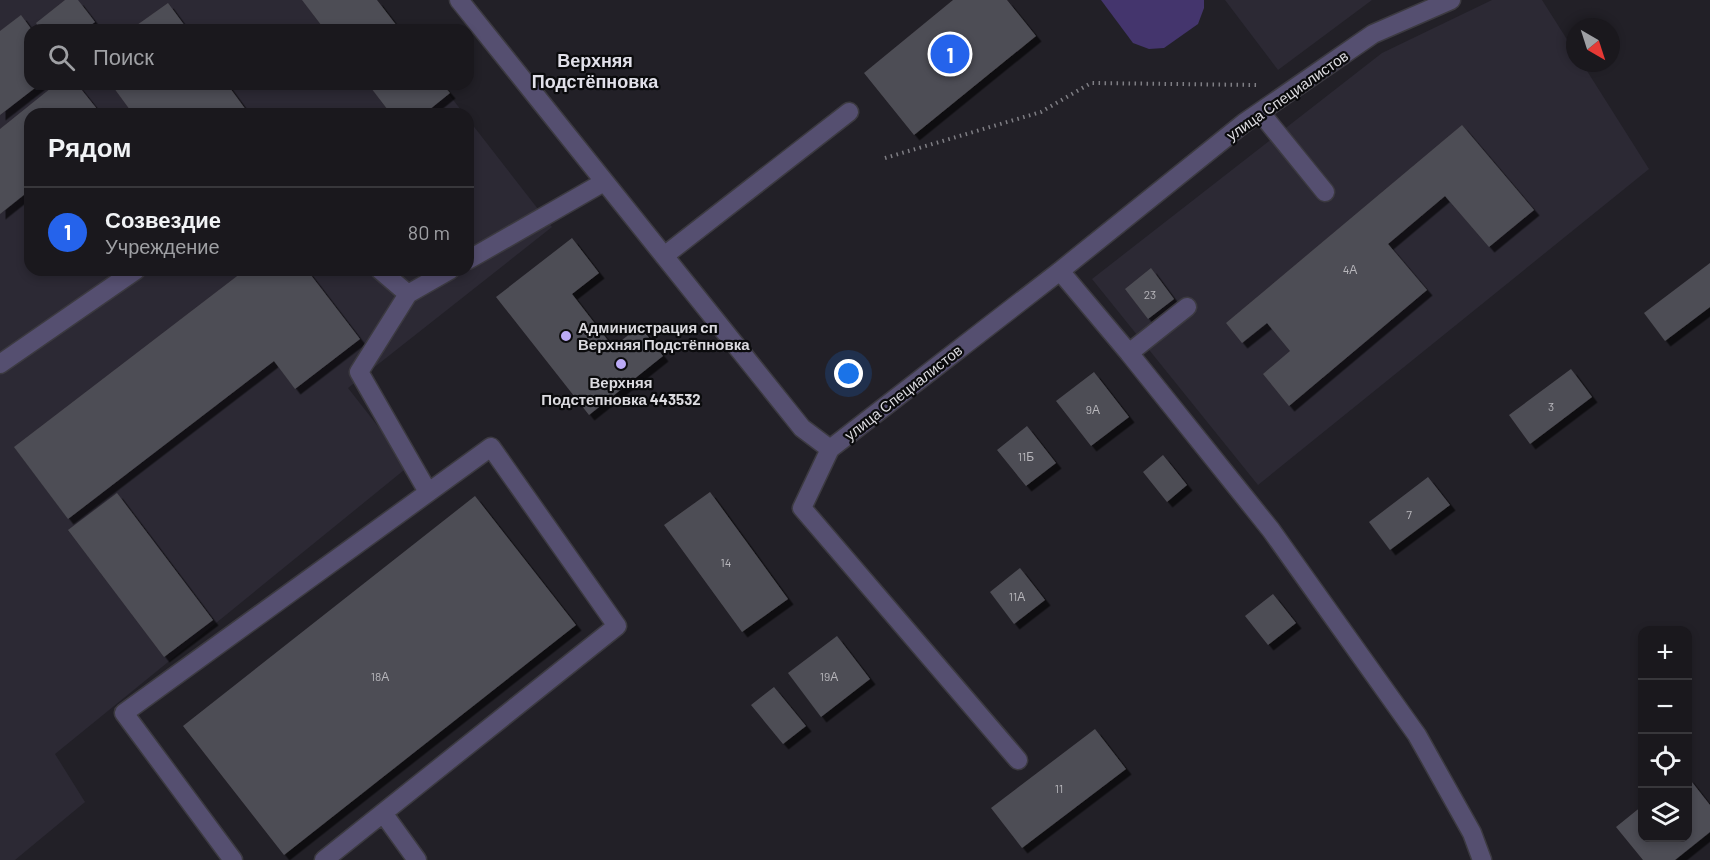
<!DOCTYPE html>
<html lang="ru">
<meta charset="utf-8">
<style>
:root{--surface:#1a181d;--page:#27252a;--text:#f1f3f6;--muted:#9fa0a4;--line:#38373b;--accent:#2563eb}
body{margin:0;font-family:Barlow,sans-serif;background:var(--page);color:var(--text)}
.controls{position:absolute;right:18px;bottom:18px;display:grid;overflow:hidden;border-radius:12px;box-shadow:0 3px 9px #0003}
.controls button{width:54px;height:54px;display:grid;place-items:center;padding:0;border:0;border-bottom:2px solid var(--line);background:var(--surface);color:var(--text);font:30px sans-serif}
.compass{position:absolute;left:1566px;top:18px;width:54px;height:54px;border-radius:50%;background:var(--surface);box-shadow:0 3px 9px #0003;rotate:141deg}
.you{position:absolute;left:849px;top:374px;width:21px;height:21px;margin:-15px;border:4px solid #fff;border-radius:50%;background:#1a73e8;box-shadow:0 0 0 9px #1a73e833}
.badge{display:grid;place-items:center;width:39px;height:39px;border-radius:50%;background:var(--accent);color:#fff;font-size:20px;font-weight:700}
.pin{position:absolute;translate:-50% -50%;border:3px solid #fff;box-shadow:0 2px 6px #0006}
.list{margin:0;padding:0;list-style:none}
h2{display:flex;justify-content:space-between;align-items:center;height:78px;margin:0;padding:0 24px;font-size:26px}
h2 small{font-size:20px;font-weight:400;color:var(--muted)}
.list li{display:grid;grid-template-columns:39px 1fr auto;gap:18px;align-items:center;box-sizing:border-box;height:90px;padding:0 24px;border-top:2px solid var(--line)}
.list b{display:block;font-size:22px;white-space:nowrap}
.list p{margin:0;font-size:20px;white-space:nowrap;color:var(--muted)}
.list em{font-size:20px;font-style:normal;color:var(--muted)}
.icon{flex:none;width:33px;height:33px;fill:none;stroke:currentColor;stroke-width:2;stroke-linecap:round;stroke-linejoin:round}
.map{position:relative;flex:none;width:1710px;height:860px;overflow:hidden}
.search{position:absolute;background:var(--surface);box-shadow:0 3px 9px #0003;left:24px;top:24px;width:450px;height:66px;display:flex;align-items:center;gap:15px;box-sizing:border-box;padding:0 21px;border-radius:18px;color:var(--muted);font-size:22px}
.panel{position:absolute;background:var(--surface);box-shadow:0 3px 9px #0003;left:24px;top:108px;width:450px;height:168px;border-radius:18px}
.map>svg:first-child{display:block}
.built{fill:#2c2934}
.green{fill:#44356d}
.building{fill:#4e4d54;filter:url(#shadow)}
.lines{fill:none;stroke-linecap:round;stroke-linejoin:round}
.minor-casing{stroke:#3c3a41;stroke-width:21}
.path{stroke:#7f7e84;stroke-width:4;stroke-dasharray:1.5 4.5;stroke-linecap:butt}
.minor{stroke:#554f70;stroke-width:18}
.poi-dot{fill:#bbaaf6;stroke:#0b0b0d;stroke-width:2}
.labels{text-anchor:middle;dominant-baseline:central;stroke-width:4.5;stroke-linejoin:round;paint-order:stroke}
.number-label{font-size:12px;fill:#b8b7bc}
.street-label{font-size:15px;fill:#dbdadf;stroke:#0b0b0d}
.poi-label{font-size:15px;font-weight:bold;fill:#dbdadf;stroke:#0b0b0d;text-anchor:start}
.quarter-label{font-size:18px;font-weight:bold;fill:#e1e0e9;stroke:#0b0b0d}
</style>
<div class="map">
<svg width="1710" height="860" viewBox="0 0 1710 860">
<defs>
<filter id="shadow"><feDropShadow dx="5.5" dy="5.5" stdDeviation="0" flood-color="#0009"/></filter>
</defs>
<rect width="100%" height="100%" fill="#222027"/>
<path class="built" d="M0 0H375L399 30H30V84H441L464 114H30V270H468V119L552 227 348 388 409 466 55 754 85 802 15 860H0Z
M1225 0H1372L1278 70Z
M1492 0H1542L1575 52V63H1582L1649 169 1258 485 1092 279 1382 53Z"/>
<path class="green" d="M1101 0H1204V8L1198 24 1164 48 1149 49 1133 43Z"/>
<path class="building" d="M65 0H78L95 22 84 30H41L36 23Z
M302 0H377L400 30H325Z
M953 0H1007L1036 36 914 135 864 73Z
M168 3 188 30H130Z
M21 15 32 30H30V84H40L0 115V31Z
M56 84H77L101 114H30V190L0 214V129Z
M111 84H227L249 114H133Z
M368 84H442L450 93 424 114H391Z
M1462 125 1534 210 1489 247 1445 196 1388 244 1427 290 1289 406 1263 374 1290 351 1267 323 1242 343 1226 323Z
M572 238 599 273 572 294 613 347 640 326 663 356 589 415 496 297Z
M1710 263V307L1665 341 1644 313Z
M1151 268 1174 299 1148 319 1125 289Z
M245 270H307L360 339 295 389 274 361 68 519 14 447Z
M1571 369 1592 397 1530 444 1509 415Z
M1094 372 1129 417 1091 446 1056 401Z
M1027 426 1056 463 1026 486 997 450Z
M1163 455 1187 485 1167 502 1143 472Z
M1428 477 1450 505 1390 550 1369 522Z
M710 492 788 599 742 632 664 525Z
M117 493 213 620 164 657 68 530Z
M475 496 576 625 284 855 183 726Z
M1020 568 1045 600 1014 624 990 592Z
M1273 594 1296 623 1268 645 1245 616Z
M837 636 870 679 821 717 788 673Z
M774 687 806 726 783 744 751 705Z
M1095 729 1126 769 1022 848 991 808Z
M1688 777 1710 805V832L1675 860H1643L1616 827 1642 806V838H1688Z"/>
<g class="lines">
<g class="minor-casing">
<path id="minor" d="M459 0 802 428 830 449 1060 271 1244 123 1373 34 1451 0
M1260 112 1325 192
M664 256 849 112
M468 260 604 182
M380 270 408 294
M1060 271 1129 353 1271 530 1417 735 1472 833 1482 860
M1129 353 1187 307
M0 364 136 270
M830 449 802 508 1018 760
M428 492 359 372 408 294 450 270
M383 813 417 860
M233 860 124 713 491 447 617 626 324 860"/>
</g>
<path class="path" d="M885 158 1041 112 1091 83 1257 85"/>
<use href="#minor" class="minor"/>
</g>
<g class="poi-dot">
<circle cx="566" cy="336" r="6"/>
<circle cx="621" cy="364" r="6"/>
</g>
<g class="labels">
<g class="number-label">
<text x="1350" y="269">4А</text>
<text x="1150" y="294">23</text>
<text x="1551" y="406">3</text>
<text x="1093" y="409">9А</text>
<text x="1026" y="456">11Б</text>
<text x="1409" y="514">7</text>
<text x="726" y="562">14</text>
<text x="1017" y="596">11А</text>
<text x="380" y="676">18А</text>
<text x="829" y="676">19А</text>
<text x="1059" y="788">11</text>
</g>
<g class="street-label">
<text transform="translate(1287 95) rotate(-35)">улица Специалистов</text>
<text transform="translate(903 392) rotate(-38)">улица Специалистов</text>
</g>
<g class="poi-label">
<text x="578" y="327">Администрация сп<tspan x="578" dy="17">Верхняя Подстёпновка</tspan></text>
<text x="621" y="382" text-anchor="middle">Верхняя<tspan x="621" dy="17">Подстепновка 443532</tspan></text>
</g>
<g class="quarter-label">
<text x="595" y="60">Верхняя<tspan x="595" dy="21">Подстёпновка</tspan></text>
</g>
</g>
</svg>
<div class="controls">
<button>+</button>
<button>−</button>
<button><svg class="icon" aria-label="locate" viewBox="0 0 24 24"><circle cx="12" cy="12" r="6"/><path d="M12 2v4M12 18v4M2 12h4M18 12h4"/></svg></button>
<button><svg class="icon" aria-label="layers" viewBox="0 0 24 24"><path d="M12 4l9 5-9 5-9-5zM3 14l9 5 9-5"/></svg></button>
</div>
<svg class="compass" viewBox="-18 -18 36 36"><path d="M0-13l5 13h-10z" fill="#e53935"/><path d="M0 13l5-13h-10z" fill="#9fa0a4"/></svg>
<div class="you"></div>
<div class="pin badge" style="left:950px;top:54px">1</div>
<div class="search"><svg class="icon" aria-label="search" viewBox="0 0 24 24"><circle cx="10" cy="10" r="6"/><path d="M15 15l6 6"/></svg>Поиск</div>
<section class="panel">
<h2>Рядом<small></small></h2>
<ul class="list">
<li><span class="badge">1</span><div><b>Созвездие</b><p>Учреждение</p></div><em>80 m</em></li>
</ul>
</section>
</div>
